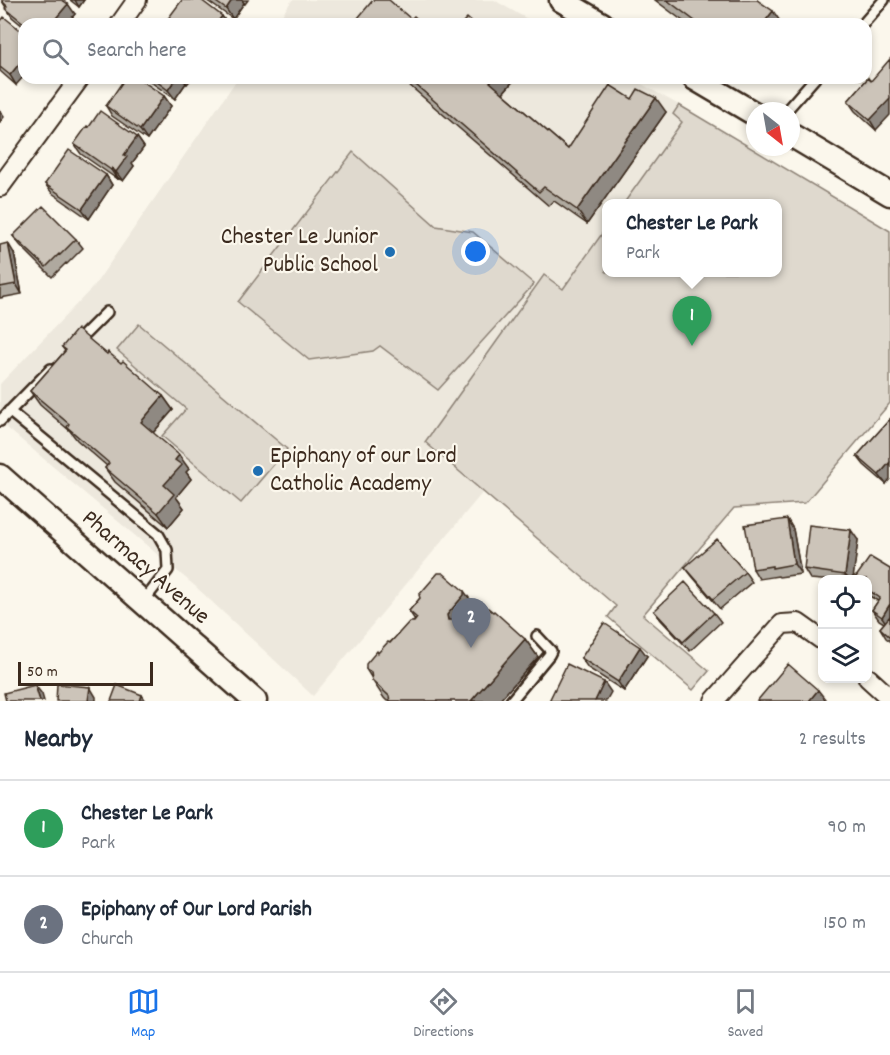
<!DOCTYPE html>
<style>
:root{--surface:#fff;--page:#f6f6f7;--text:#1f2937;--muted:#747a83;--line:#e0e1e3;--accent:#1a73e8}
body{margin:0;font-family:Dekko,sans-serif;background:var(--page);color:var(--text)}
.controls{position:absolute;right:18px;bottom:18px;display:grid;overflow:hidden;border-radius:12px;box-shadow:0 3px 9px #0003}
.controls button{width:54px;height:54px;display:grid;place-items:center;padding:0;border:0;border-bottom:2px solid var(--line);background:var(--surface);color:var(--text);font:30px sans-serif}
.compass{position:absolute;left:746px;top:102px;width:54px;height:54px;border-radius:50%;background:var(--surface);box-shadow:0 3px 9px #0003;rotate:149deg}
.scale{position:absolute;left:18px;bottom:15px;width:135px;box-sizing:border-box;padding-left:6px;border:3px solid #3b2a1e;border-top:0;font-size:16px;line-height:21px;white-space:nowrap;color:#3b2a1e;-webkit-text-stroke:4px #fbf7ec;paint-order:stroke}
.you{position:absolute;left:476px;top:252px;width:21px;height:21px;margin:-15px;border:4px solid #fff;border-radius:50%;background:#1a73e8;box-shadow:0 0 0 9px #1a73e833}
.badge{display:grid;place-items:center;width:39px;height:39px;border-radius:50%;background:var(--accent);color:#fff;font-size:20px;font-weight:700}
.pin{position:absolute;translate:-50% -50px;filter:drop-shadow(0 2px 3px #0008)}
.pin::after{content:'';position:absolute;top:32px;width:21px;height:18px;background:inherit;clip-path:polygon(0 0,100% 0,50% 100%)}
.popup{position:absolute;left:602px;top:199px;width:180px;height:78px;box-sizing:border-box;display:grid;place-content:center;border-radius:12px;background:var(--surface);filter:drop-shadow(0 2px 4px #0005);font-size:20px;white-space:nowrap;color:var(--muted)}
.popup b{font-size:22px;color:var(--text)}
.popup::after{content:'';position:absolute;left:50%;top:100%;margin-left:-12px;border:12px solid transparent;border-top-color:var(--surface)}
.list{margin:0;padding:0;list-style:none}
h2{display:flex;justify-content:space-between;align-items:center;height:78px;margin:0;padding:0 24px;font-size:26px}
h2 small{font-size:20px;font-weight:400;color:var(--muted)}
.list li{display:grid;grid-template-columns:39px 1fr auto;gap:18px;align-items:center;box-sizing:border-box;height:96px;padding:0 24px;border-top:2px solid var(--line)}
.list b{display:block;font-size:22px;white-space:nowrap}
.list p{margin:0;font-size:20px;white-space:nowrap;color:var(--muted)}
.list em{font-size:20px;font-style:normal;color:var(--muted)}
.icon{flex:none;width:33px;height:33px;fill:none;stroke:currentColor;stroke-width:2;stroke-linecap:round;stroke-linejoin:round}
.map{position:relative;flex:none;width:890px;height:701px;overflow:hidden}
.search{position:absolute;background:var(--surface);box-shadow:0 3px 9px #0003;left:18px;right:18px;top:18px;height:66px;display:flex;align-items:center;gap:15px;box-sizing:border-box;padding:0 21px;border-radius:18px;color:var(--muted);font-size:22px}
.sheet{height:270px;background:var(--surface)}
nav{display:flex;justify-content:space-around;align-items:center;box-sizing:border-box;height:84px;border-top:2px solid var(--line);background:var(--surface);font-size:16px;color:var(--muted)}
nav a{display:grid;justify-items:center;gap:3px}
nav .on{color:var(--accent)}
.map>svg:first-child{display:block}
.built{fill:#ede8dd}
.green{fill:#dfd9ce;stroke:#8d8276;stroke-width:1.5}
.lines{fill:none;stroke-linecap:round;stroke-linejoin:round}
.service-casing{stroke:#3b2a1e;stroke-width:14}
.minor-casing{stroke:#3b2a1e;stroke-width:22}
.tertiary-casing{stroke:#3b2a1e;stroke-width:27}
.service{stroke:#fbf7ec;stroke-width:9}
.minor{stroke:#fbf7ec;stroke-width:18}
.tertiary{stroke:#fbf7ec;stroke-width:22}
.wall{fill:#afa99f;stroke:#3b2a1e;stroke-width:1.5}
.shaded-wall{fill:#8f8982;stroke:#3b2a1e;stroke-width:1.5}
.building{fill:#ccc4b9;stroke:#3b2a1e;stroke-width:1.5}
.poi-dot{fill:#1f6fb2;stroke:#fbf7ec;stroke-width:2}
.labels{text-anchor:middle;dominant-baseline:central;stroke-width:4.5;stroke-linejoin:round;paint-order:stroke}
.poi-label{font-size:24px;fill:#3b2a1e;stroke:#fbf7ec;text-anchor:end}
.street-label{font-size:24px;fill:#3b2a1e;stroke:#fbf7ec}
</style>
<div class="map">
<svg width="890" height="701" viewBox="0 0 890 701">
<rect width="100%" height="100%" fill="#fbf7ec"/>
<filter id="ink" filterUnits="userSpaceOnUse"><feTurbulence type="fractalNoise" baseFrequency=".0167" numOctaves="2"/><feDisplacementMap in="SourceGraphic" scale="12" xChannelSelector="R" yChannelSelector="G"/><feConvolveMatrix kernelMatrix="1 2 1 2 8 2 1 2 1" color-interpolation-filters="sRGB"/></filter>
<g filter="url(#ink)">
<path class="built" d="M292 0H494L536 24H276Z
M238 78H631L679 105 673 114 682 122 624 203 606 204V228L563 289 543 275 425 442 483 492 313 696 195 586 0 422V384L94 286Z"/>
<path class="green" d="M679 105 890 231V403L805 503 734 508 643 615 709 671 693 690 608 617 616 606 425 442 544 275 563 289 606 228V272H777V204L624 203 682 122 673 114Z
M353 152 436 226 473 232 534 284 438 390 380 346 373 351 309 360 238 302Z
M139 324 287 449 241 503 162 436 186 409 117 350Z"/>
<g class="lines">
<g class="service-casing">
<path id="service" d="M863 24 884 0
M786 111 815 78
M77 342 107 312
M9 411 158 534 167 550 168 570 143 602
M0 421 51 369
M511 701 549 655 551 651 537 636"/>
</g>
<g class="minor-casing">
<path id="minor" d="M120 24 137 0
M0 187 80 78
M868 678 890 698
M714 701 782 624 798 623 822 640"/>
</g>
<g class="tertiary-casing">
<path id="tertiary" d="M561 0 602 24
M694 78 755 114
M791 135 890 194
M0 476 255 701"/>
</g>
<use href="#service" class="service"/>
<use href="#minor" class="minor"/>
<use href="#tertiary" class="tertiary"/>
</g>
<path class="wall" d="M70 0H84L79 7Z
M206 0H248L245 4 244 3 233 19Z
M655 0H757L782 24H687Z
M2 1 75 14 66 24H24V27L12 17Z
M0 22 16 85 0 71Z
M145 78H192L187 84 186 83 175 99Z
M401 78H516L503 93 568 149 632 99 666 112 587 224 554 201 549 206Z
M868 78 876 130 855 111 848 101Z
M164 96 171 106 147 140 112 116 106 106Z
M89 127 137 137 144 147 132 163 134 166 123 181 118 178 117 179 81 154 74 144Z
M106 175 112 185 89 219 52 193 45 184Z
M13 236 76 239 83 248 67 264 66 263 52 277 20 245Z
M0 245 14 253 22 294 0 298Z
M62 347 107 354 121 363 163 396 173 410 153 433 189 469 186 472 191 479 176 497 184 508 168 527 115 482 105 468 107 466 77 440 70 431 40 405 30 391 65 351Z
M890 419 886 484 864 465 857 456Z
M787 519 793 529 801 574 779 577 778 576 759 579 753 569Z
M858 540 853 577 890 569V641L886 638 880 628 884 623 879 620 872 610 878 601 868 595 867 597V579L822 580 810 579 804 569Z
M685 567 745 572 752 582 720 609 692 576Z
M420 598 477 609V613L471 620 525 639 538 657 499 701H387L384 698 372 680 371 677 366 669 378 653 415 620 409 611Z
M654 611 714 613 721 622 690 651 661 620Z
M647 656 624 691 588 668 581 658Z"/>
<path class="shaded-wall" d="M75 0H84L79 7Z
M232 0H242L244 3 233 19 226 9Z
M68 4 75 14 66 24H51Z
M773 11 782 24H763Z
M222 16 228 24H216Z
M24 58V76L16 85 10 75Z
M176 78H182L186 83 175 99 168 90Z
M183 78H192L187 84Z
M494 78H516L500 96 490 82Z
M164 96 171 106 147 140 140 130Z
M656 98 666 112 587 224 577 210Z
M890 98V115L876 130 870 120Z
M0 111 4 117 0 122Z
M137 137 144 147 132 163 134 166 123 181 116 172 124 155Z
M112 168 118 178 117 179 111 170Z
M106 175 112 185 89 219 82 209Z
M8 243 14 253 22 294 16 284Z
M163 396 173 410 150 436 141 422Z
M179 455 189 469 186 472 191 479 176 497 184 508 168 527 158 513 164 485 175 460Z
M890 462V479L886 484 879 475Z
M787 519 793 529 801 574 794 564Z
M851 530 858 540 853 579H849L845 575Z
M464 591 477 609V613L459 633 448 620 447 615Z
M890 604V624L888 626 882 617Z
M525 639 538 657 499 701H471Z
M640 647 647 656 624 691 618 682Z
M604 682 611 692 606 701H595Z
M35 685 42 694 44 701H40Z
M90 687 96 697V701H88Z
M818 690 825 699 823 701H809Z
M142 695 146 701H140Z"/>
<path class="building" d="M3 0H62L68 4 51 24H25L5 8 7 6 2 1Z
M182 0H201L222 16 216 24H164Z
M213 0H232L226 9Z
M373 0H389L411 19 414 16 423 24H353Z
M667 0H757L773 11 763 24H699Z
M4 17 24 33V58L10 75 0 67V22Z
M467 18 474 24H461Z
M890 59V99L870 120 848 101 868 78 871 81Z
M125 78H138L164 96 140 130 106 106Z
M152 78H176L168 90Z
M408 78H494L490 82 568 149 610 85 632 99 638 89 656 98 577 210 544 187 539 192Z
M100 111 137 137 124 155 127 157 116 172 112 168 111 170 74 144 87 126 89 127Z
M69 150 106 175 82 209 45 184Z
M43 206 76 239 60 255 59 254 46 267 13 236Z
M8 243 16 284 0 287V245Z
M77 329 107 354 108 352 121 363 123 361 163 396 141 422 179 455 175 460 182 465 164 485 174 494 158 513 105 468 109 463 67 427 69 424 30 391 66 350 62 347Z
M890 419V462L879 475 857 456Z
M787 519 794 564 772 568V566L753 569 745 525Z
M809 525 851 530 845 575 804 569Z
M717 539 745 572 713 599 685 567Z
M870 557 890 569V604L882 617 872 610 880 598 867 589V579H851L854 576 856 577Z
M438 573H443L464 591V595L447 615 448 620H457L463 612 472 620 481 609 488 608 493 612 494 611 525 639 471 701H390L389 696 372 680 371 672 366 669V664L377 651 378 653 388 642 390 643 409 622H414L417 618 409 611 420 598 419 595Z
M685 582 714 613 683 642 654 611Z
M890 616V637L880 628Z
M604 623 640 647 618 682 581 658Z
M567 664 604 682 595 701H549Z
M788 664 818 690 809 701H757Z
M57 684 90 687 88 701H56Z
M35 685 40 701H6L4 693Z
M117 685 142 695 140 701H111Z"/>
</g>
<g class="poi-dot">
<circle cx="390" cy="252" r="6"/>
<circle cx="258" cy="471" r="6"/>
</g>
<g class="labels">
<g class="poi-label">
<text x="378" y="238">Chester Le Junior<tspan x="378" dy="28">Public School</tspan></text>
<text x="270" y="457" text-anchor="start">Epiphany of our Lord<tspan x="270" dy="28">Catholic Academy</tspan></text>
</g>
<g class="street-label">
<text transform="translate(145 568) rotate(41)">Pharmacy Avenue</text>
</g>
</g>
</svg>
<div class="controls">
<button><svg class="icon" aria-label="locate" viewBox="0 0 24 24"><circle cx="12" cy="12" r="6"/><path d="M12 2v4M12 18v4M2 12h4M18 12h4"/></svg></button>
<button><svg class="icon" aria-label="layers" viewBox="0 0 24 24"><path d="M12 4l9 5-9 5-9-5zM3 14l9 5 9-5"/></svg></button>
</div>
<svg class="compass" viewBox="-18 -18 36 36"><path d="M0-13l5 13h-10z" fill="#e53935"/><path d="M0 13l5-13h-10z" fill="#747a83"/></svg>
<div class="scale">50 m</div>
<div class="you"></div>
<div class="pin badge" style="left:692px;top:346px;background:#2e9e5b">1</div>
<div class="popup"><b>Chester Le Park</b>Park</div>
<div class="pin badge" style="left:471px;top:648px;background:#6b7280">2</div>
<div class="search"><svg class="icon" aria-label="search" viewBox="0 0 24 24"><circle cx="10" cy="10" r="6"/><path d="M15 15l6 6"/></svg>Search here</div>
</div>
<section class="sheet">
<h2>Nearby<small>2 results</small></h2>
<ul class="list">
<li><span class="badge" style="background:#2e9e5b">1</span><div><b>Chester Le Park</b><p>Park</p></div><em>90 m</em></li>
<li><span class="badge" style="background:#6b7280">2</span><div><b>Epiphany of Our Lord Parish</b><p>Church</p></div><em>150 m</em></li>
</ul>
</section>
<nav>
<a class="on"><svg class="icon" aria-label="map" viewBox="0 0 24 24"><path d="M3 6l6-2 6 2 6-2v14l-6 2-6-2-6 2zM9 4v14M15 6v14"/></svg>Map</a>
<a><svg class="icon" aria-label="directions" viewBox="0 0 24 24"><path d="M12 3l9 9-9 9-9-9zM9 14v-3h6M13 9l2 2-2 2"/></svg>Directions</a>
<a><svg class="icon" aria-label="saved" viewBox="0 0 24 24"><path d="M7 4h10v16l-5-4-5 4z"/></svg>Saved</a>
</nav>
